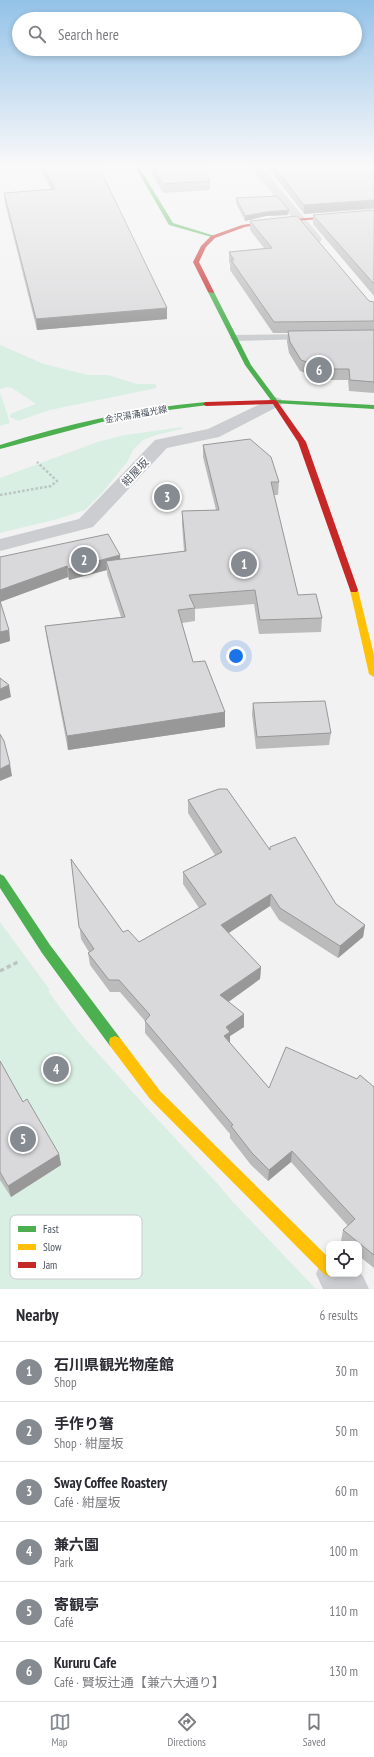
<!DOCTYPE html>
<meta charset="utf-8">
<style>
:root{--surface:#fff;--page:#f2f2f3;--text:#2b2b33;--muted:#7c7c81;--line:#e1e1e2;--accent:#868b91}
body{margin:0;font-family:"PT Sans Narrow","Noto Sans JP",sans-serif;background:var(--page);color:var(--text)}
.controls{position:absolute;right:12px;bottom:12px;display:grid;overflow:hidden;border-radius:8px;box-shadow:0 2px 6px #0003}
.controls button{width:36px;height:36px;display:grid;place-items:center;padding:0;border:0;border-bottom:1px solid var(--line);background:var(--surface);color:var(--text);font:20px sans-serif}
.you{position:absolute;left:236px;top:656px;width:14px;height:14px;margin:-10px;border:3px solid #fff;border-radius:50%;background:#1a73e8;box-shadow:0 0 0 6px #1a73e833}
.badge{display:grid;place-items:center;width:26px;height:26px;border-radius:50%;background:var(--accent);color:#fff;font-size:13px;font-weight:700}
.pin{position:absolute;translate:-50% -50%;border:2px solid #fff;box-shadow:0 1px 4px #0006}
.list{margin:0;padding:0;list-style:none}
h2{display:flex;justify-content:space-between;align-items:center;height:52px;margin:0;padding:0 16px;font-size:17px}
h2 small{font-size:13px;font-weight:400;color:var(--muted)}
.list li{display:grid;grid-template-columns:26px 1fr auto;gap:12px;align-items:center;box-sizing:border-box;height:60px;padding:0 16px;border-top:1px solid var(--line)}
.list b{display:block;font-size:15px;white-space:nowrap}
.list p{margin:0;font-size:13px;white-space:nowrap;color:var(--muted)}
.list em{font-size:13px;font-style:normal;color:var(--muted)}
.icon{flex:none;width:22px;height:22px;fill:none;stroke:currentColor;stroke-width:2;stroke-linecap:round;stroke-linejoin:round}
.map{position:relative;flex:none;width:374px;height:1289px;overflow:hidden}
.search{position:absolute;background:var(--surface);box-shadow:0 2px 6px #0003;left:12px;right:12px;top:12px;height:44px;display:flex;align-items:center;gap:10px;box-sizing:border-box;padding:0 14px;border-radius:22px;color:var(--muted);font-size:15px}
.sheet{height:412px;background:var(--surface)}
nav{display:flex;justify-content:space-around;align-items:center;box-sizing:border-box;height:56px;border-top:1px solid var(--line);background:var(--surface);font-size:11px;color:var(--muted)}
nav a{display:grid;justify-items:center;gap:2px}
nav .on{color:var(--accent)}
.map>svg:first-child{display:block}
.green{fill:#daefe4}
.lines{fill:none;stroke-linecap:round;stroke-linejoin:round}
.path-far1{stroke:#bbc5c2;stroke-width:2.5;stroke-dasharray:2.5 2;stroke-linecap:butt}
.path{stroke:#bbc5c2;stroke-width:3.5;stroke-dasharray:4.5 3;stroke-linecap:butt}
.lane{fill:#cccdd0;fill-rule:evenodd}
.street{fill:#cccdd0;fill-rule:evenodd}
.fast{fill:#4caf50;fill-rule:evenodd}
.slow{fill:#ffc107;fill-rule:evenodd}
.jam{fill:#c62828;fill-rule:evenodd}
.wall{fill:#bbbbbc}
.shaded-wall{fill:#989899}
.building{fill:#d9d9db;stroke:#989899}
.labels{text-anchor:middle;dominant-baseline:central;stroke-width:3.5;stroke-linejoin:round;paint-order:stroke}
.far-street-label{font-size:9px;fill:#4b535d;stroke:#fff}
.street-label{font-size:11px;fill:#4b535d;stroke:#fff}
.key{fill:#fff;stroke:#c9cbce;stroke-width:1}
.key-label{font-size:11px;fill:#4b535d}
</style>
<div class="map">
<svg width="374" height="1289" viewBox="0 0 374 1289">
<rect width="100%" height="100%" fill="#f3f2f2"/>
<path class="green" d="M0 345 44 364 88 375H108L137 384H155L157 388 50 410 18 421 10 417V414L36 404 12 388 7 387 0 389Z
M0 392 10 423 0 426Z
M182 427V429L156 435 143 440 133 450 128 461 102 493 85 510 58 519 0 533V478L97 442 125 435Z
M0 922 50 990 48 991 78 1031 147 1108 217 1183 233 1202 316 1289H0Z"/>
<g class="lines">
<path class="path-far1" d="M0 495 51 486 57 481 37 462"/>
<path class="path" d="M0 971 18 962"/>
<path class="lane" d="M304 334 307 335 308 337 307 339 234 341 230 338 234 335Z"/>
<path class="street" d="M249 165H260L320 236 322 239 320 242H312Z
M275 397 281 399 283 402 281 405 219 437 167 448 93 527 0 551V539L79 519 155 440 208 429Z
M329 1258V1274H359V1272L363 1276 369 1289H323L316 1274 321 1261Z"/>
<path class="fast" d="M134 165H138L173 223 215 236V238L169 225Z
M209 291 214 292 251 365 277 400 374 405V409L273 403 245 365 208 292Z
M206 402 208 403V405L153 412 102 422 0 449V445C68 424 135 408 206 402Z
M0 874 4 876 50 945 120 1038 121 1042 120 1046 115 1048 110 1046 42 953 0 888Z"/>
<path class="slow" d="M354 587 358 590 374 655V677L369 674 350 590Z
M115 1036 120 1038 160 1091 329 1258V1274H334L329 1276 324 1274 150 1099 110 1046 109 1042 110 1038Z"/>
<path class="jam" d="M374 213V215L266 223 245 227 215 238 206 247 199 262 214 292 213 293 208 292 193 262 201 246 211 236 242 225 266 221Z
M275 400 277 401 306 442 358 590 357 592H351L350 590 298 442 273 404 206 406 203 404 206 402Z"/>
</g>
<path class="wall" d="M38 165H98L167 319 37 330 5 203 4 193 51 189Z
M147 165H201L210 181V190L163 193Z
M266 165H372L374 166V209L304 214Z
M236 198 289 210 288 215 266 216 245 221 236 203Z
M374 210V296L313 224V215Z
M250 221 369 301 374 302V393L349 391 348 380H325L300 371 289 353 287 342 288 333H273L230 270V264L229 262V252L264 248 250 230Z
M203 445 279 482 278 495H274L298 595 322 618 321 632 259 634 254 604 195 609V621L182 623 193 662 225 712V727L68 750 47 640 45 626 121 617 107 574V570L69 580 68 577 0 602 9 630 10 641 0 644V557L121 559 184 551 182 524V511L216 510 203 457Z
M253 703 331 733 329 745 256 749 252 714Z
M188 800 270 849V847L336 904 365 925 363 937 338 958 279 920 270 906 228 933 261 967 260 979 228 1002 244 1014V1027L230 1036V1043L269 1088 374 1087V1268L359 1256V1244H345L341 1241 343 1230 348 1226 291 1162 268 1181 251 1165 230 1138V1134L145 1033V1021L120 992H110L90 965 88 953 89 952 81 939 71 859 123 932 139 942 199 908 183 884V872L215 855 188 813Z
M0 1061 23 1102 59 1154 61 1165 11 1197 0 1180Z"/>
<path class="shaded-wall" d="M374 200V208L304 214V205Z
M289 210 288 215 266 216 245 221V216L266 212Z
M167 308V319L37 330 36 319Z
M120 555 121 566 106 561 107 570 69 580 68 569Z
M67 566 68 577 0 602V590Z
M9 630 10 641 0 644V632Z
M9 685 11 697 0 701V689Z
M225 712V727L68 750 67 736Z
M10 764 12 776 0 781V769Z
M271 894 270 906 221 938V925Z
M365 925 363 937 338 958 340 946Z
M261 967 260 979 220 1008V995Z
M244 1014V1027L230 1036V1044L224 1036 226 1027Z
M292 1151 291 1162 268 1181 269 1170Z
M59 1154 61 1165 11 1197 8 1186Z"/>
<path class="building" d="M42 165H98L167 308 36 319 4 193 55 189Z
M152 165H201L210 181 163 184Z
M273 165H372L374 166V200L304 205Z
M277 196 289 210 266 212 245 216 236 198Z
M374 210V284L313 215Z
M297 216 369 301 374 302V321L274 322 231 260H234L229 252 272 248 250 221Z
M374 330V382L350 380 349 369H326L301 360 290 342 288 331Z
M250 439 271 457 279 482H271L298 595 316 594 322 618 260 620 255 590 189 595 195 608 178 610 193 662 205 661 225 712 67 736 45 626 125 617 106 561 186 551 182 511 219 510 203 445Z
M108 534 120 555 68 569 67 566 0 590V557Z
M0 601 9 630 0 632Z
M0 678 9 685 0 689Z
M325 701 331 733 257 737 253 703Z
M0 734 4 741 10 764 0 769Z
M219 789H227L270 850V847L295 837 336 904 365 925 340 946 280 908 271 894 221 925 261 967 220 995 244 1014 226 1027 230 1032 224 1036 269 1088 286 1047 357 1079 360 1075 374 1087V1255L343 1230 355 1219 292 1151 269 1170 252 1153 231 1126 233 1125 145 1021 150 1015 119 980H109L88 953 94 949 79 927 71 859 123 932 128 930 139 942 206 904 183 872 222 852 188 800Z
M0 1061 23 1102 27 1099 59 1154 8 1186 0 1172Z"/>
<linearGradient id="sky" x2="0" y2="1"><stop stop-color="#93c2e8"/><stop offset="0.48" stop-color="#faf9f9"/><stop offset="1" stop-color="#faf9f9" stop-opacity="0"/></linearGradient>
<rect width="374" height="345" fill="url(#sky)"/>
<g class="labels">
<g class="far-street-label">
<text transform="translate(136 414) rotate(-10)">金沢湯涌福光線</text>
</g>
<g class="street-label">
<text transform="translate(135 472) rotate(-47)">紺屋坂</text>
</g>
</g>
<rect x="10" y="1215" width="132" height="64" rx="6" class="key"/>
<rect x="18" y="1226" width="18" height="6" fill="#4caf50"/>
<rect x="18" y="1244" width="18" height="6" fill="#ffc107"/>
<rect x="18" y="1262" width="18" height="6" fill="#c62828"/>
<g class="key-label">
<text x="43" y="1233">Fast</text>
<text x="43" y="1251">Slow</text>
<text x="43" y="1269">Jam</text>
</g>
</svg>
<div class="controls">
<button><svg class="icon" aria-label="locate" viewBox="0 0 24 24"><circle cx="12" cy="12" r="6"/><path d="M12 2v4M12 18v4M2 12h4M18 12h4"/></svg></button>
</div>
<div class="you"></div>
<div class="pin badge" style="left:244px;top:564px">1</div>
<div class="pin badge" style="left:84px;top:560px">2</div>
<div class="pin badge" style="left:167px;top:497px">3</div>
<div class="pin badge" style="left:56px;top:1069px">4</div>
<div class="pin badge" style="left:23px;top:1139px">5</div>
<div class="pin badge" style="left:319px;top:370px">6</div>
<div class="search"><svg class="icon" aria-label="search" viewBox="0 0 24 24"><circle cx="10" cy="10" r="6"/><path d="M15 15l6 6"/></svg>Search here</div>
</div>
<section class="sheet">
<h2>Nearby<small>6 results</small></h2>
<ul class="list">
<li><span class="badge">1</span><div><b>石川県観光物産館</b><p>Shop</p></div><em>30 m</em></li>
<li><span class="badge">2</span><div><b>手作り箸</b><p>Shop · 紺屋坂</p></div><em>50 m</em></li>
<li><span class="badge">3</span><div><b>Sway Coffee Roastery</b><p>Café · 紺屋坂</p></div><em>60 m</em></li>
<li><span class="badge">4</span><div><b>兼六園</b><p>Park</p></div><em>100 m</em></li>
<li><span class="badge">5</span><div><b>寄観亭</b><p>Café</p></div><em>110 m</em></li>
<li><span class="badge">6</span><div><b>Kururu Cafe</b><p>Café · 賢坂辻通【兼六大通り】</p></div><em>130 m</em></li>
</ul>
</section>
<nav>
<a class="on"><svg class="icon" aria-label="map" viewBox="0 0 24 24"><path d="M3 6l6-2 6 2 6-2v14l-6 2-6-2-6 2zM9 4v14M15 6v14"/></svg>Map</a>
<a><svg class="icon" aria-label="directions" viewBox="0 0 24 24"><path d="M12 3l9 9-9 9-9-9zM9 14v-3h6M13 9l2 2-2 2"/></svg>Directions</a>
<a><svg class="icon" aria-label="saved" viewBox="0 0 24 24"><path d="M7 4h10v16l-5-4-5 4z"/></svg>Saved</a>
</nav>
